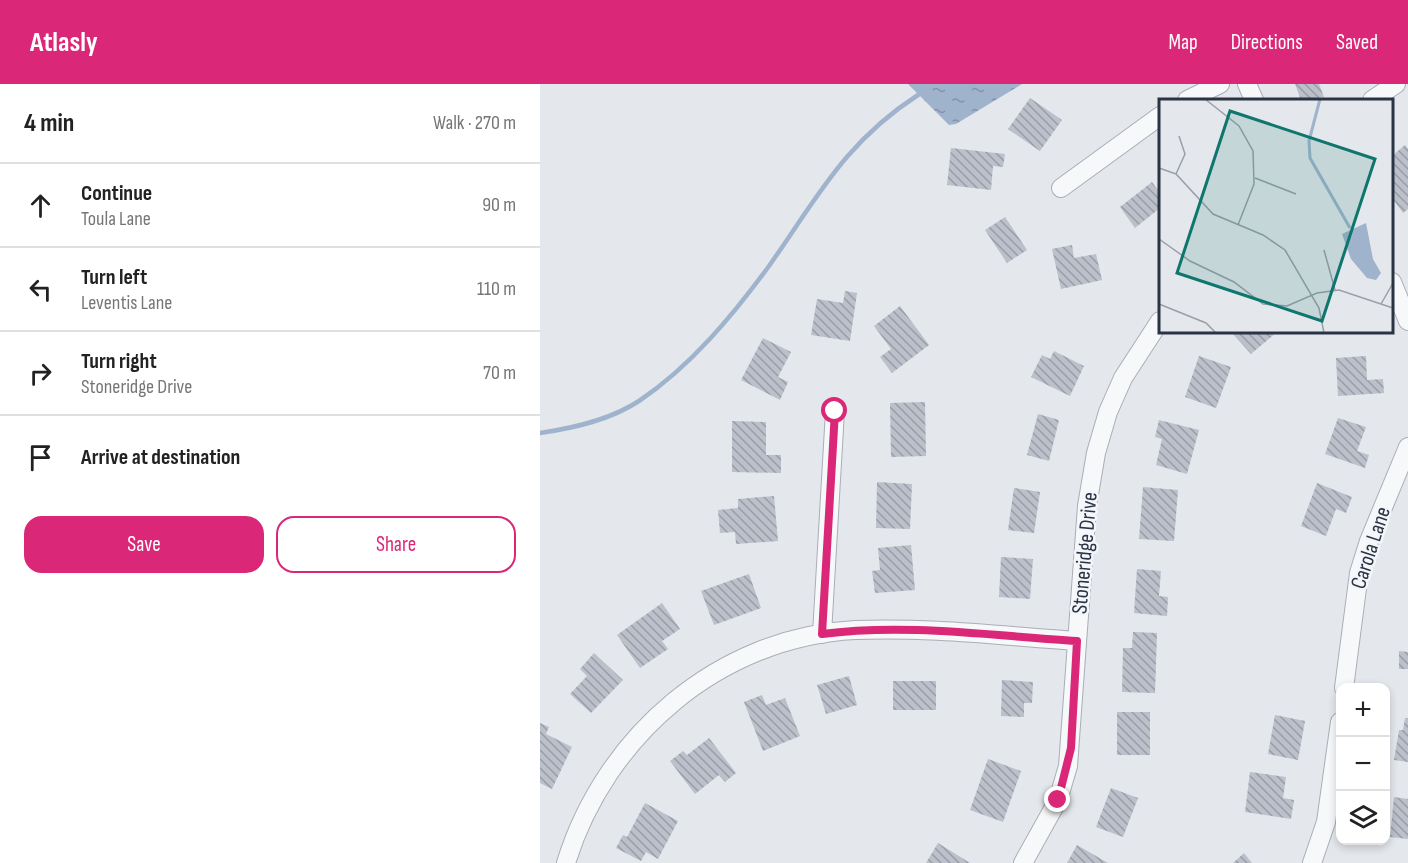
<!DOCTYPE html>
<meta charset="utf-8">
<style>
:root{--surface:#fff;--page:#f2f2f2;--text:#222;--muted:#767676;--line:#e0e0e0;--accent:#db2777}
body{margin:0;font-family:"Sofia Sans Condensed",sans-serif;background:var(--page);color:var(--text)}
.controls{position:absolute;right:18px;bottom:18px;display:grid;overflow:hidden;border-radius:12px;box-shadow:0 3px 9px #0003}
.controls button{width:54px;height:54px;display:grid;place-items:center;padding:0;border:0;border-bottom:2px solid var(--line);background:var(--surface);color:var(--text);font:30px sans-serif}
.stop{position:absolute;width:18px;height:18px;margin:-14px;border:4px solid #db2777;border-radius:50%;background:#fff}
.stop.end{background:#db2777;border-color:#fff;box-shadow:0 2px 6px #0008}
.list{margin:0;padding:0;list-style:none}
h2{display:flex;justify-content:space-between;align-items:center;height:78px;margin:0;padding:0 24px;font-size:26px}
h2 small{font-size:20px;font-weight:400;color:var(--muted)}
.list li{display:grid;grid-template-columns:39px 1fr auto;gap:18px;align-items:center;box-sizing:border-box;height:84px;padding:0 24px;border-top:2px solid var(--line)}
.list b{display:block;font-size:22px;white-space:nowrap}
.list p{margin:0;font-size:20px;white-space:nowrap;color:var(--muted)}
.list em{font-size:20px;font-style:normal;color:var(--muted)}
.actions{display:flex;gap:12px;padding:18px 24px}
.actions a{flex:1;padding:14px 0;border:2px solid var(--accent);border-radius:18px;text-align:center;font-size:21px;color:var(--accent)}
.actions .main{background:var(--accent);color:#fff}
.icon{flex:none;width:33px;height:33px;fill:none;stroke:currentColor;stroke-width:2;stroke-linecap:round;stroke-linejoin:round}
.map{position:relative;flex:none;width:868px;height:779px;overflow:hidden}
header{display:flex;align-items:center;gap:36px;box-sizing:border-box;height:84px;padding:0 30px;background:var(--accent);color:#fff}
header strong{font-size:28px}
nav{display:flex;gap:33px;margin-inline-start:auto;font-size:21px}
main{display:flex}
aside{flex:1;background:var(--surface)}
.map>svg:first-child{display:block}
.water{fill:url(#water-ripples)}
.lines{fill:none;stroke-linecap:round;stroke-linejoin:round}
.stream{stroke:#9fb4cc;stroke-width:4.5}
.building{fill:url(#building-back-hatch)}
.street-casing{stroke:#a9aeb7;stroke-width:20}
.street{stroke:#f7f8fa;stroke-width:18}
.route{stroke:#db2777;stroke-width:8}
.labels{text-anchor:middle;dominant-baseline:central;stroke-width:5;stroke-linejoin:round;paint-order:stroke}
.street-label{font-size:22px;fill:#2b3445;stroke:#f4f6f9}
.inset-river{fill:none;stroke:#9fb4cc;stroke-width:3}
.inset-road{fill:none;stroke:#9a9fa9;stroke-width:1.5}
.view{fill:#0f766e;fill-opacity:0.15;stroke:#0f766e;stroke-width:3}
.inset-edge{fill:none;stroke:#2b3445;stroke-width:3}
</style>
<header>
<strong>Atlasly</strong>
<nav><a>Map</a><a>Directions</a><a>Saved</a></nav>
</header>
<main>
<aside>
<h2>4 min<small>Walk · 270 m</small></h2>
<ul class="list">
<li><svg class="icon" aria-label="ahead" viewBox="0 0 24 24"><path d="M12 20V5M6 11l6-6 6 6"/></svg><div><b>Continue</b><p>Toula Lane</p></div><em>90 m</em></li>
<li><svg class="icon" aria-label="left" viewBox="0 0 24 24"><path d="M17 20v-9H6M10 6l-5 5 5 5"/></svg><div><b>Turn left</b><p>Leventis Lane</p></div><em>110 m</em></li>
<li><svg class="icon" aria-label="right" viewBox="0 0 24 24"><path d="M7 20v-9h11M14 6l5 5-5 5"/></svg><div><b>Turn right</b><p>Stoneridge Drive</p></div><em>70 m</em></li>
<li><svg class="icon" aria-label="arrive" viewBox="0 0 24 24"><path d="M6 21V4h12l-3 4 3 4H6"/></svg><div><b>Arrive at destination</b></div></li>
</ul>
<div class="actions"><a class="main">Save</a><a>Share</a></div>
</aside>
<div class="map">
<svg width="868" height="779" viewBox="0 0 868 779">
<defs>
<pattern id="water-ripples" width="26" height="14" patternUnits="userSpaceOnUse" patternTransform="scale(1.5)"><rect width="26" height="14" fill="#9fb4cc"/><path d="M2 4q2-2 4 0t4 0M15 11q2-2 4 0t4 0" fill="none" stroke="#8293a7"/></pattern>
<pattern id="building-back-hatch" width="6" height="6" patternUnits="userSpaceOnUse" patternTransform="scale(1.5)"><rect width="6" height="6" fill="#bbc0ca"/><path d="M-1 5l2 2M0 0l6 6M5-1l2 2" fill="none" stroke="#989da6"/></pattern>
</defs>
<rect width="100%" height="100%" fill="#e4e7ec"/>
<path class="water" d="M368 0H482L416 40 409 41Z"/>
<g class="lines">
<path class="stream" d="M0 349C34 344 70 336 99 317 151 282 193 231 229 182 277 114 305 58 378 11"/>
</g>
<path class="building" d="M755 0H779L784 13 761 16Z
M490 14 522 36 500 67 468 45Z
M865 61 868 65V125L863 129 852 114V72Z
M411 64 465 70 463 83 453 82 451 106 407 101Z
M612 98 620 109V124L595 144 580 123Z
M465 133 487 166 467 179 445 146Z
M532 161 534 174 556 170 562 196 521 205 512 165Z
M305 207 317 209 310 257 271 251 277 215 303 219Z
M360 222 389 261 352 289 340 273 351 265 334 242Z
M691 248H737L711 270Z
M223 254 251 268 238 293 248 298 240 316 201 296Z
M514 267 544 282 530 312 491 293 502 271 510 275Z
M659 272 691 283 676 324 645 313Z
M826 272 827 296 843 295 844 309 798 312 796 274Z
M385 318 386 372 351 373 350 319Z
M498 330 519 336 509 377 487 371Z
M798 334 826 343 817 367 829 371 825 384 785 370Z
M619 336 659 346 647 390 616 381 622 355 615 353Z
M192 337 226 338V371H241V389L192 388Z
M337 398 372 400 370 445 336 444Z
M777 399 812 413 806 429 796 425 786 452 761 442Z
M603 403 638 406 634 457 599 455Z
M474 404 500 408 494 449 468 446Z
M234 412 238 457 196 460 195 448 180 449 178 426 198 424V415Z
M371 461 375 506 335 509 332 487 340 486 338 464Z
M461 473 493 475 490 515 459 513Z
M597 485 621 487 619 512 628 513 627 532 594 529Z
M209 490 221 524 174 541 161 507Z
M122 519 140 545 122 557 128 565 100 584 77 551Z
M593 548 617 549 615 609 582 608 583 564H592Z
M859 567 868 568V585H859Z
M54 569 83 596 51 629 30 610 47 592 40 585Z
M309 592 317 621 286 630 277 601Z
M462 596 493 598 492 619H484V633L461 632Z
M353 597H396V626H353Z
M222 611 226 621 245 614 260 652 223 667 204 618Z
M577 628H610V671H577Z
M735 631 765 637 758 676 728 670Z
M865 634H868V678L854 676 859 646H863Z
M0 639 9 643 6 650 32 663 12 705 0 699Z
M169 654 196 689 185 698 179 691 155 710 130 677 143 667 147 671Z
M448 675 481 687 463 738 430 726Z
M710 688 746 693 743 714 754 716 751 735 705 728Z
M571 704 598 714 583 753 556 743Z
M854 713 868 715V755L850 753Z
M105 719 138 737 118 775 106 768 101 777 76 764 83 751 87 753Z
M398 759 430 779H386Z
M537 761 568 779H527Z
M704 769 712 779H693Z"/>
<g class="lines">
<g class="street-casing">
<path id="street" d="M707 0 714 16
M647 16 680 0
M832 16 856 0
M521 104 620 32
M852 198 868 237
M282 550 295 327
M804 604 819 489 829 457 868 363
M26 779C65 652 179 553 315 546 388 543 463 552 537 557
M483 779 518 716 528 682 547 422 556 369 568 328 583 294 620 237
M772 779 786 738 800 638"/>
</g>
<use href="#street" class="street"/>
</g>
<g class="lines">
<path class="route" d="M295 327 282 550C366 539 453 552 537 557L531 664 518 716"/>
</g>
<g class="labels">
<g class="street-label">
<text transform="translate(831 464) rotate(-72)">Carola Lane</text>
<text transform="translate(545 469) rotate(-85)">Stoneridge Drive</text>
</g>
</g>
<g transform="translate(619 15)">
<rect width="234" height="234" fill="#e4e7ec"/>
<path d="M207 124 214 160 222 174 217 181 208 179 192 160 183 135Z" fill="#9fb4cc"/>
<path class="inset-river" d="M161 0 150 42 151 59 191 129"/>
<path class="inset-road" d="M46 0 80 27 94 52 95 85 79 126M0 69 17 75 54 115 104 136 126 151 160 209 165 234M17 75 26 55 20 37M96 79 137 95M0 140 31 162 75 183 104 205 128 207 158 194 180 191 234 209M165 151 176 191M0 205 47 224 57 234M222 205 234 184"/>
<path class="view" d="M71 12 216 60 163 222 18 174Z"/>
<rect width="234" height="234" class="inset-edge"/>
</g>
</svg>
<div class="controls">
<button>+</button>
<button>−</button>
<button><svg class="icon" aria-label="layers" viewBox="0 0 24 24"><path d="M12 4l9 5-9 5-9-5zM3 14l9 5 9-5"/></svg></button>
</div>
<div class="stop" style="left:295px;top:327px"></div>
<div class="stop end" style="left:518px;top:716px"></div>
</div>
</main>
